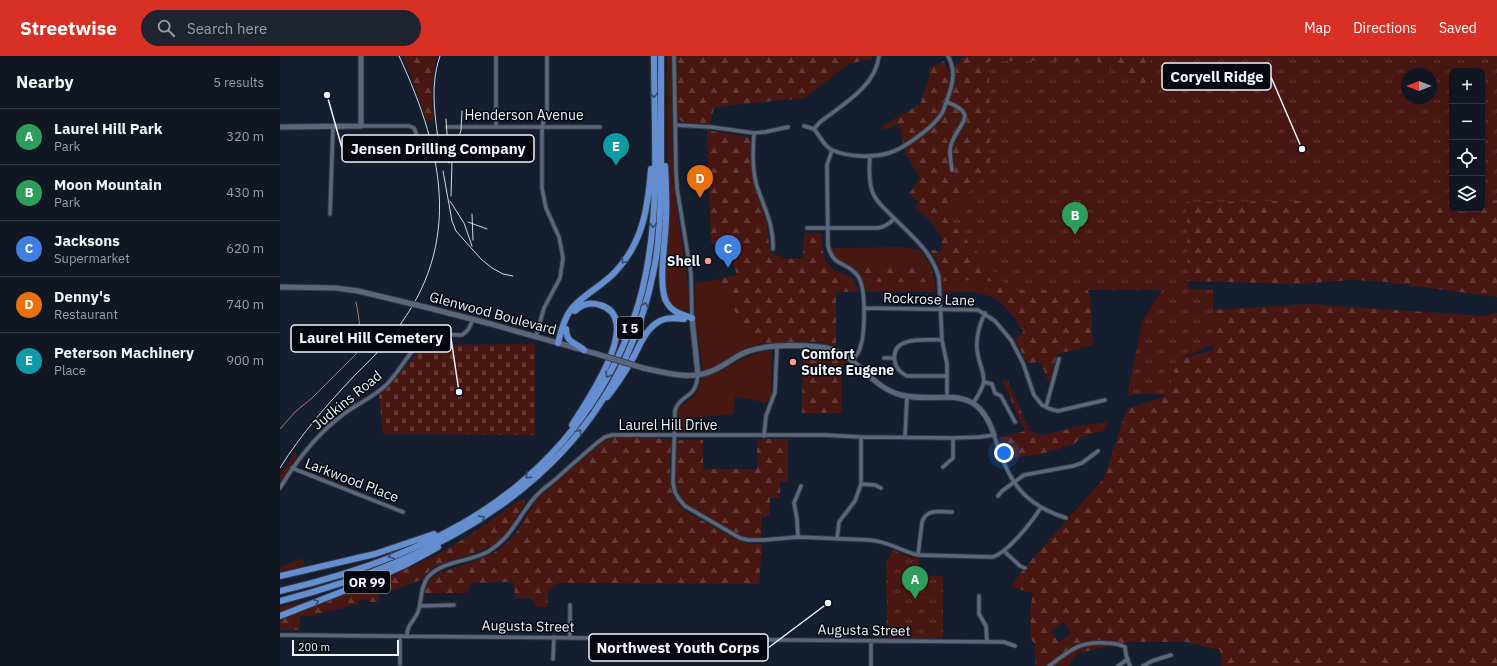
<!DOCTYPE html>
<meta charset="utf-8">
<style>
:root{--surface:#101622;--page:#1e232f;--text:#f1f3f6;--muted:#9c9fa5;--line:#303540;--accent:#d93025}
body{margin:0;font-family:"IBM Plex Sans",sans-serif;background:var(--page);color:var(--text)}
.controls{position:absolute;right:12px;top:12px;display:grid;overflow:hidden;border-radius:8px;box-shadow:0 4px 16px #0002}
.controls button{width:36px;height:36px;display:grid;place-items:center;padding:0;border:0;border-bottom:1px solid var(--line);background:var(--surface);color:var(--text);font:20px sans-serif}
.compass{position:absolute;left:1121px;top:12px;width:36px;height:36px;border-radius:50%;background:var(--surface);box-shadow:0 4px 16px #0002;rotate:270deg}
.scale{position:absolute;left:12px;bottom:10px;width:107px;box-sizing:border-box;padding-left:4px;border:2px solid #eff4fd;border-top:0;font-size:11px;line-height:14px;white-space:nowrap;color:#eff4fd;-webkit-text-stroke:3px #05080f;paint-order:stroke}
.you{position:absolute;left:724px;top:397px;width:14px;height:14px;margin:-10px;border:3px solid #fff;border-radius:50%;background:#1a73e8;box-shadow:0 0 0 6px #1a73e833}
.badge{display:grid;place-items:center;width:26px;height:26px;border-radius:50%;background:var(--accent);color:#fff;font-size:13px;font-weight:700}
.pin{position:absolute;translate:-50% -33px;filter:drop-shadow(0 1px 2px #0008)}
.pin::after{content:'';position:absolute;top:21px;width:14px;height:12px;background:inherit;clip-path:polygon(0 0,100% 0,50% 100%)}
.list{margin:0;padding:0;list-style:none}
h2{display:flex;justify-content:space-between;align-items:center;height:52px;margin:0;padding:0 16px;font-size:17px}
h2 small{font-size:13px;font-weight:400;color:var(--muted)}
.list li{display:grid;grid-template-columns:26px 1fr auto;gap:12px;align-items:center;box-sizing:border-box;height:56px;padding:0 16px;border-top:1px solid var(--line)}
.list b{display:block;font-size:15px;white-space:nowrap}
.list p{margin:0;font-size:13px;white-space:nowrap;color:var(--muted)}
.list em{font-size:13px;font-style:normal;color:var(--muted)}
.icon{flex:none;width:22px;height:22px;fill:none;stroke:currentColor;stroke-width:2;stroke-linecap:round;stroke-linejoin:round}
.map{position:relative;flex:none;width:1217px;height:610px;overflow:hidden}
header{display:flex;align-items:center;gap:24px;box-sizing:border-box;height:56px;padding:0 20px;background:var(--accent);color:#fff}
header strong{font-size:19px}
nav{display:flex;gap:22px;margin-inline-start:auto;font-size:14px}
.search{width:280px;height:36px;background:var(--page);display:flex;align-items:center;gap:10px;box-sizing:border-box;padding:0 14px;border-radius:22px;color:var(--muted);font-size:15px}
main{display:flex}
aside{flex:1;background:var(--surface)}
.map>svg:first-child{display:block}
.grass{fill:#491712}
.forest{fill:url(#forest-firs);fill-rule:evenodd}
.cemetery{fill:url(#cemetery-stones)}
.park{fill:url(#park-tufts);fill-rule:evenodd}
.lines{fill:none;stroke-linecap:round;stroke-linejoin:round}
.stream{stroke:#ae7a76;stroke-width:1}
.street-casing{stroke:#313743;stroke-width:5.5}
.secondary-casing{stroke:#313743;stroke-width:7}
.highway-casing{stroke:#313743;stroke-width:8}
.street{stroke:#5a6679;stroke-width:3.5}
.secondary{stroke:#5a6679;stroke-width:5}
.highway{stroke:#658ed1;stroke-width:6}
.rail{stroke:#d2d8e2;stroke-width:1}
.secondary-bridge-casing{stroke:#313743;stroke-width:7;stroke-linecap:butt}
.secondary-bridge{stroke:#5a6679;stroke-width:5}
.oneway{stroke:#354b70}
.poi-dot{fill:#f59d90;stroke:#05080f;stroke-width:1.5}
.labels{text-anchor:middle;dominant-baseline:central;stroke-width:3;stroke-linejoin:round;paint-order:stroke}
.shield{fill:#05080f;stroke:#a9adb6;stroke-width:1}
.shield-label{font-size:13px;font-weight:bold;fill:#eff4fd}
.street-label{font-size:14px;fill:#eff4fd;stroke:#05080f}
.poi-label{font-size:14px;font-weight:bold;fill:#eff4fd;stroke:#05080f;text-anchor:end}
.leader{fill:none;stroke:#eff4fd;stroke-width:1.5}
.callout-dot{fill:#eff4fd;stroke:#05080f;stroke-width:1.5}
.callout{fill:#05080f;stroke:#eff4fd;stroke-width:1.5}
.callout-label{font-size:15px;text-anchor:middle;font-weight:bold;fill:#eff4fd}
</style>
<header>
<strong>Streetwise</strong>
<div class="search"><svg class="icon" aria-label="search" viewBox="0 0 24 24"><circle cx="10" cy="10" r="6"/><path d="M15 15l6 6"/></svg>Search here</div>
<nav><a>Map</a><a>Directions</a><a>Saved</a></nav>
</header>
<main>
<aside>
<h2>Nearby<small>5 results</small></h2>
<ul class="list">
<li><span class="badge" style="background:#2e9e5b">A</span><div><b>Laurel Hill Park</b><p>Park</p></div><em>320 m</em></li>
<li><span class="badge" style="background:#2e9e5b">B</span><div><b>Moon Mountain</b><p>Park</p></div><em>430 m</em></li>
<li><span class="badge" style="background:#3f7fe0">C</span><div><b>Jacksons</b><p>Supermarket</p></div><em>620 m</em></li>
<li><span class="badge" style="background:#e8710a">D</span><div><b>Denny's</b><p>Restaurant</p></div><em>740 m</em></li>
<li><span class="badge" style="background:#0f9aa8">E</span><div><b>Peterson Machinery</b><p>Place</p></div><em>900 m</em></li>
</ul>
</aside>
<div class="map">
<svg width="1217" height="610" viewBox="0 0 1217 610">
<defs>
<pattern id="forest-firs" width="22" height="20" patternUnits="userSpaceOnUse"><rect width="22" height="20" fill="#491712"/><path d="M5 1l3.5 6h-7zM16 11l3.5 6h-7z" fill="#643935"/></pattern>
<pattern id="cemetery-stones" width="16" height="16" patternUnits="userSpaceOnUse"><rect width="16" height="16" fill="#491712"/><path d="M2 7V4a2 2 0 0 1 4 0v3zM10 15v-3a2 2 0 0 1 4 0v3z" fill="#643935"/></pattern>
<pattern id="park-tufts" width="24" height="20" patternUnits="userSpaceOnUse"><rect width="24" height="20" fill="#491712"/><path d="M3 7l-1-3M5 7V3M7 7l1-3M15 17l-1-3M17 17v-4M19 17l1-3" fill="none" stroke="#643935"/></pattern>
</defs>
<rect width="100%" height="100%" fill="#151e2e"/>
<path class="grass" d="M387 0H391L393 126 408 229 409 250 406 254 403 255 395 252 390 247 387 240 385 223 389 150Z
M623 191 640 194 650 208 590 210 575 213 556 203 551 192Z
M439 223C445 248 465 267 481 287L457 297 436 310 427 314 423 313 422 308 416 265 415 227Z
M705 224 717 227V243C697 234 684 236 663 237L662 225Z
M584 226H655L656 236H586Z
M483 295H490L492 296 491 341 486 347 455 340 454 358 409 362V378H399L397 375V357L398 352 411 343 417 336 421 323C443 315 461 302 483 295Z
M15 397 18 399 0 427V419Z
M23 502 25 510 0 516V511Z
M61 533 0 557V551L23 546Z"/>
<path class="forest" d="M123 0H157C151 21 152 42 153 64L147 66 131 19Z
M397 0H592V3L568 8 525 42 453 49 434 52 430 68 403 66 398 63Z
M685 0H1217V241L1098 225 1069 224 1020 228 801 222 810 239 813 289 777 298 769 327 761 306 747 307 735 284 744 275 737 267 736 263 717 243V227L705 224 662 225 658 207 650 194 662 195V181L650 165 635 151 639 146 629 138 640 122 625 96 619 68 604 74 602 70 640 48 649 22V12L664 5 669 16ZM1172 15H1202V153H1172ZM1127 18H1151V42H1127Z
M427 74 468 81 471 84V118L486 162 490 197 495 198 505 203 523 202 524 177H542C542 191 542 209 557 215 572 222 572 219 579 236H556V290L541 286 481 287C465 267 445 248 439 223L457 219 451 200 440 187 431 188Z
M650 208 655 226H584L575 213 590 210Z
M1028 248 1204 260 1217 257V610H941L940 594 907 586H850L798 597 788 610H755V588L751 584 750 554 753 537 731 531 741 516 824 422 847 353 889 339 896 304 934 294 933 254ZM784 566 791 578 778 586 771 575Z
M523 294C540 294 552 296 566 305L562 312V357H522Z
M722 323 728 324 749 374 761 379 811 368 827 366 825 374 800 381 795 388 761 398 726 403 720 381 745 375Z
M334 381 389 383 391 387C390 411 386 433 402 453L459 485 467 488H482L479 528 278 527 268 536 267 551H257L250 542H235L234 526 190 527 187 537H145L146 531 151 523 159 517 190 507 217 495 235 479 257 443 321 387Z
M477 383H508V426H500V442H490V460H482L481 481 472 483 463 481 403 446 396 429V386L400 384H423V413H477Z
M243 442 245 446 231 471 220 484 211 490 186 500 165 506 152 512 141 524 99 539 98 546H88L87 544H79L78 548 29 560H20V574H0V564C52 543 104 525 154 500 185 484 214 462 243 442Z"/>
<path class="cemetery" d="M255 288V379L103 378 99 339 106 333 145 289Z"/>
<path class="park" d="M870 0H1217V144H1202V15H1172V144L907 146 908 233 933 234 934 288 896 304 889 339C874 338 861 337 847 340L863 264 882 234H730L666 161 710 114 709 5H817L870 35ZM1127 18H1151V42H1127Z
M613 494 630 501 639 503V520H663V582L607 583 606 508Z"/>
<g class="lines">
<path class="stream" d="M0 373 16 355 32 342 76 298C83 286 79 260 76 246"/>
<g class="street-casing">
<path id="street" d="M216 0V71
M394 0 396 115 397 132 411 218 412 262
M667 46C698 58 681 65 672 86 668 94 671 105 672 114
M395 69 431 71 474 77 485 76 508 71
M81 70H129L134 72 136 77
M524 70 534 73C540 80 544 90 552 94 568 101 592 102 609 97 623 93 652 72 660 60 664 56 665 49 667 44 673 28 676 15 668 0
M167 71H320
M534 73 540 66C562 49 596 30 599 0
M474 77C473 93 472 110 476 127 483 150 494 167 493 193
M552 94 547 109 548 190C554 212 566 205 577 219 587 230 585 279 580 292 579 297 575 301 572 305
M590 101C589 112 589 124 592 135 595 144 602 150 609 157 628 177 652 194 659 222L662 284 667 308V340
M50 158 53 71
M527 172H598C605 171 609 168 614 163
M584 252 698 254 715 265 731 284 743 307 754 339 762 349 770 353 778 355 825 344
M256 280 264 252 280 222 283 202 279 181 266 152 262 132V71L267 55V0
M662 284C647 284 609 279 615 306 616 312 621 317 627 320H667
M604 302H614
M418 319C415 345 402 336 395 354L393 427 395 436 399 443 405 450 460 482 468 484H484L518 481 589 484C608 485 621 495 638 499L713 501C728 496 753 465 761 451
M704 326 712 328 715 337 721 340 735 366
M693 347C712 320 701 321 697 294 696 281 699 269 705 257
M766 351 779 303
M484 380 486 360 495 336 497 290
M625 381 627 340
M663 411 673 402V382
M12 412 123 456
M581 428 595 429 601 432
M0 432C18 402 39 375 68 355 81 346 95 340 106 329 118 318 133 289 146 282 155 277 171 279 182 279 189 275 190 270 193 263
M718 440 722 435 744 419 793 410 802 407 818 395
M518 481 517 463 514 447 521 430
M557 483 559 466 575 445 581 428V381
M724 495 740 510 745 512
M638 499 642 466C647 452 660 456 672 456
M699 540V558L706 570 707 586
M140 550 174 549
M0 579 724 586 735 590
M127 580C127 568 134 566 138 556 142 545 140 531 148 521 163 504 191 506 209 495 234 479 238 460 256 440 262 433 270 428 277 422 290 410 304 398 318 386L325 381 332 379H544L581 381 673 382 700 381 714 379C728 422 739 447 786 462
M290 581V549
M273 603 274 581
M120 608V580
M591 610V585
M769 610C790 595 798 585 826 587 833 587 839 588 845 591L846 599 850 610
M838 610 848 603
M863 610 872 605 891 599"/>
</g>
<g class="secondary-casing">
<path id="secondary" d="M0 71 81 70V0
M0 231 56 232 78 235 124 246
M145 251 211 268 317 298
M412 262 418 319
M363 312C386 317 412 325 434 314 446 309 456 299 469 295 490 288 519 289 541 291 575 294 589 331 621 339 661 349 696 323 714 379"/>
</g>
<g class="highway-casing">
<path id="highway" d="M385 110C386 128 387 145 386 162 386 182 377 231 387 247 393 257 402 258 412 262
M286 273C287 288 294 285 304 294
M278 287C281 276 283 265 290 255 300 240 323 230 336 215 363 186 368 151 371 113
M327 341C337 329 345 316 353 302 360 289 366 272 380 265 387 261 396 262 404 263
M292 369C305 348 366 262 320 249 311 246 302 248 295 255
M0 520 95 498 154 478
M0 535C82 516 172 484 237 430 302 377 350 299 366 217 380 147 374 71 374 0
M0 545C184 498 342 403 376 202 381 167 381 132 381 97 381 65 381 32 381 0
M0 560 89 525 125 509 158 491"/>
</g>
<use href="#street" class="street"/>
<use href="#secondary" class="secondary"/>
<use href="#highway" class="highway"/>
<path class="rail" d="M160 0C148 34 157 70 161 105
M166 63 169 107
M163 115 172 165 176 175 201 203 212 212 223 218 233 220
M171 140 172 105 181 74 182 55
M170 145 184 167 192 190
M192 158 193 184
M188 166 207 173
M0 412C21 378 47 349 74 320 85 309 97 298 107 285 185 195 165 99 119 0"/>
<g class="secondary-bridge-casing">
<path id="secondary-bridge" d="M124 246 145 251
M317 298 363 312"/>
</g>
<use href="#secondary-bridge" class="secondary-bridge"/>
</g>
<defs><path id="oneway-chevron" d="M-2-3.5L2.5 0L-2 3.5" fill="none" stroke-width="1.6" stroke-linecap="round" stroke-linejoin="round"/></defs>
<g class="oneway">
<use href="#oneway-chevron" transform="translate(374 39) rotate(90)"/>
<use href="#oneway-chevron" transform="translate(373 169) rotate(94)"/>
<use href="#oneway-chevron" transform="translate(344 205) rotate(127)"/>
<use href="#oneway-chevron" transform="translate(365 249) rotate(-74)"/>
<use href="#oneway-chevron" transform="translate(328 319) rotate(118)"/>
<use href="#oneway-chevron" transform="translate(299 376) rotate(-52)"/>
<use href="#oneway-chevron" transform="translate(248 420) rotate(137)"/>
<use href="#oneway-chevron" transform="translate(202 462) rotate(-32)"/>
<use href="#oneway-chevron" transform="translate(111 500) rotate(159)"/>
<use href="#oneway-chevron" transform="translate(36 546) rotate(-21)"/>
</g>
<g class="poi-dot">
<circle cx="428" cy="205" r="4"/>
<circle cx="513" cy="306" r="4"/>
</g>
<g class="labels">
<g class="shield">
<rect x="337" y="261" width="26" height="22" rx="3"/>
<rect x="64" y="515" width="46" height="22" rx="3"/>
</g>
<g class="shield-label">
<text x="350" y="272">I 5</text>
<text x="87" y="526">OR 99</text>
</g>
<g class="street-label">
<text x="244" y="59">Henderson Avenue</text>
<text transform="translate(649 243) rotate(2)">Rockrose Lane</text>
<text transform="translate(213 257) rotate(15)">Glenwood Boulevard</text>
<text transform="translate(67 344) rotate(-39)">Judkins Road</text>
<text x="388" y="369">Laurel Hill Drive</text>
<text transform="translate(72 424) rotate(21)">Larkwood Place</text>
<text transform="translate(248 570) rotate(1)">Augusta Street</text>
<text transform="translate(584 574) rotate(1)">Augusta Street</text>
</g>
<g class="poi-label">
<text x="420" y="205">Shell</text>
<text x="521" y="298" text-anchor="start">Comfort<tspan x="521" dy="16">Suites Eugene</tspan></text>
</g>
</g>
<path class="leader" d="M1022 93L991 21M47 39L62 92M179 336L171 282M548 547L488 592"/>
<g class="callout-dot">
<circle cx="1022" cy="93" r="4"/>
<circle cx="47" cy="39" r="4"/>
<circle cx="179" cy="336" r="4"/>
<circle cx="548" cy="547" r="4"/>
</g>
<g class="callout">
<rect x="882" y="7" width="109" height="27" rx="4"/>
<rect x="62" y="79" width="192" height="27" rx="4"/>
<rect x="11" y="269" width="160" height="27" rx="4"/>
<rect x="309" y="578" width="179" height="27" rx="4"/>
</g>
<g class="callout-label">
<text x="937" y="26">Coryell Ridge</text>
<text x="158" y="98">Jensen Drilling Company</text>
<text x="91" y="287">Laurel Hill Cemetery</text>
<text x="398" y="597">Northwest Youth Corps</text>
</g>
</svg>
<div class="controls">
<button>+</button>
<button>−</button>
<button><svg class="icon" aria-label="locate" viewBox="0 0 24 24"><circle cx="12" cy="12" r="6"/><path d="M12 2v4M12 18v4M2 12h4M18 12h4"/></svg></button>
<button><svg class="icon" aria-label="layers" viewBox="0 0 24 24"><path d="M12 4l9 5-9 5-9-5zM3 14l9 5 9-5"/></svg></button>
</div>
<svg class="compass" viewBox="-18 -18 36 36"><path d="M0-13l5 13h-10z" fill="#e53935"/><path d="M0 13l5-13h-10z" fill="#9c9fa5"/></svg>
<div class="scale">200 m</div>
<div class="you"></div>
<div class="pin badge" style="left:635px;top:543px;background:#2e9e5b">A</div>
<div class="pin badge" style="left:795px;top:179px;background:#2e9e5b">B</div>
<div class="pin badge" style="left:448px;top:212px;background:#3f7fe0">C</div>
<div class="pin badge" style="left:420px;top:142px;background:#e8710a">D</div>
<div class="pin badge" style="left:336px;top:110px;background:#0f9aa8">E</div>
</div>
</main>
